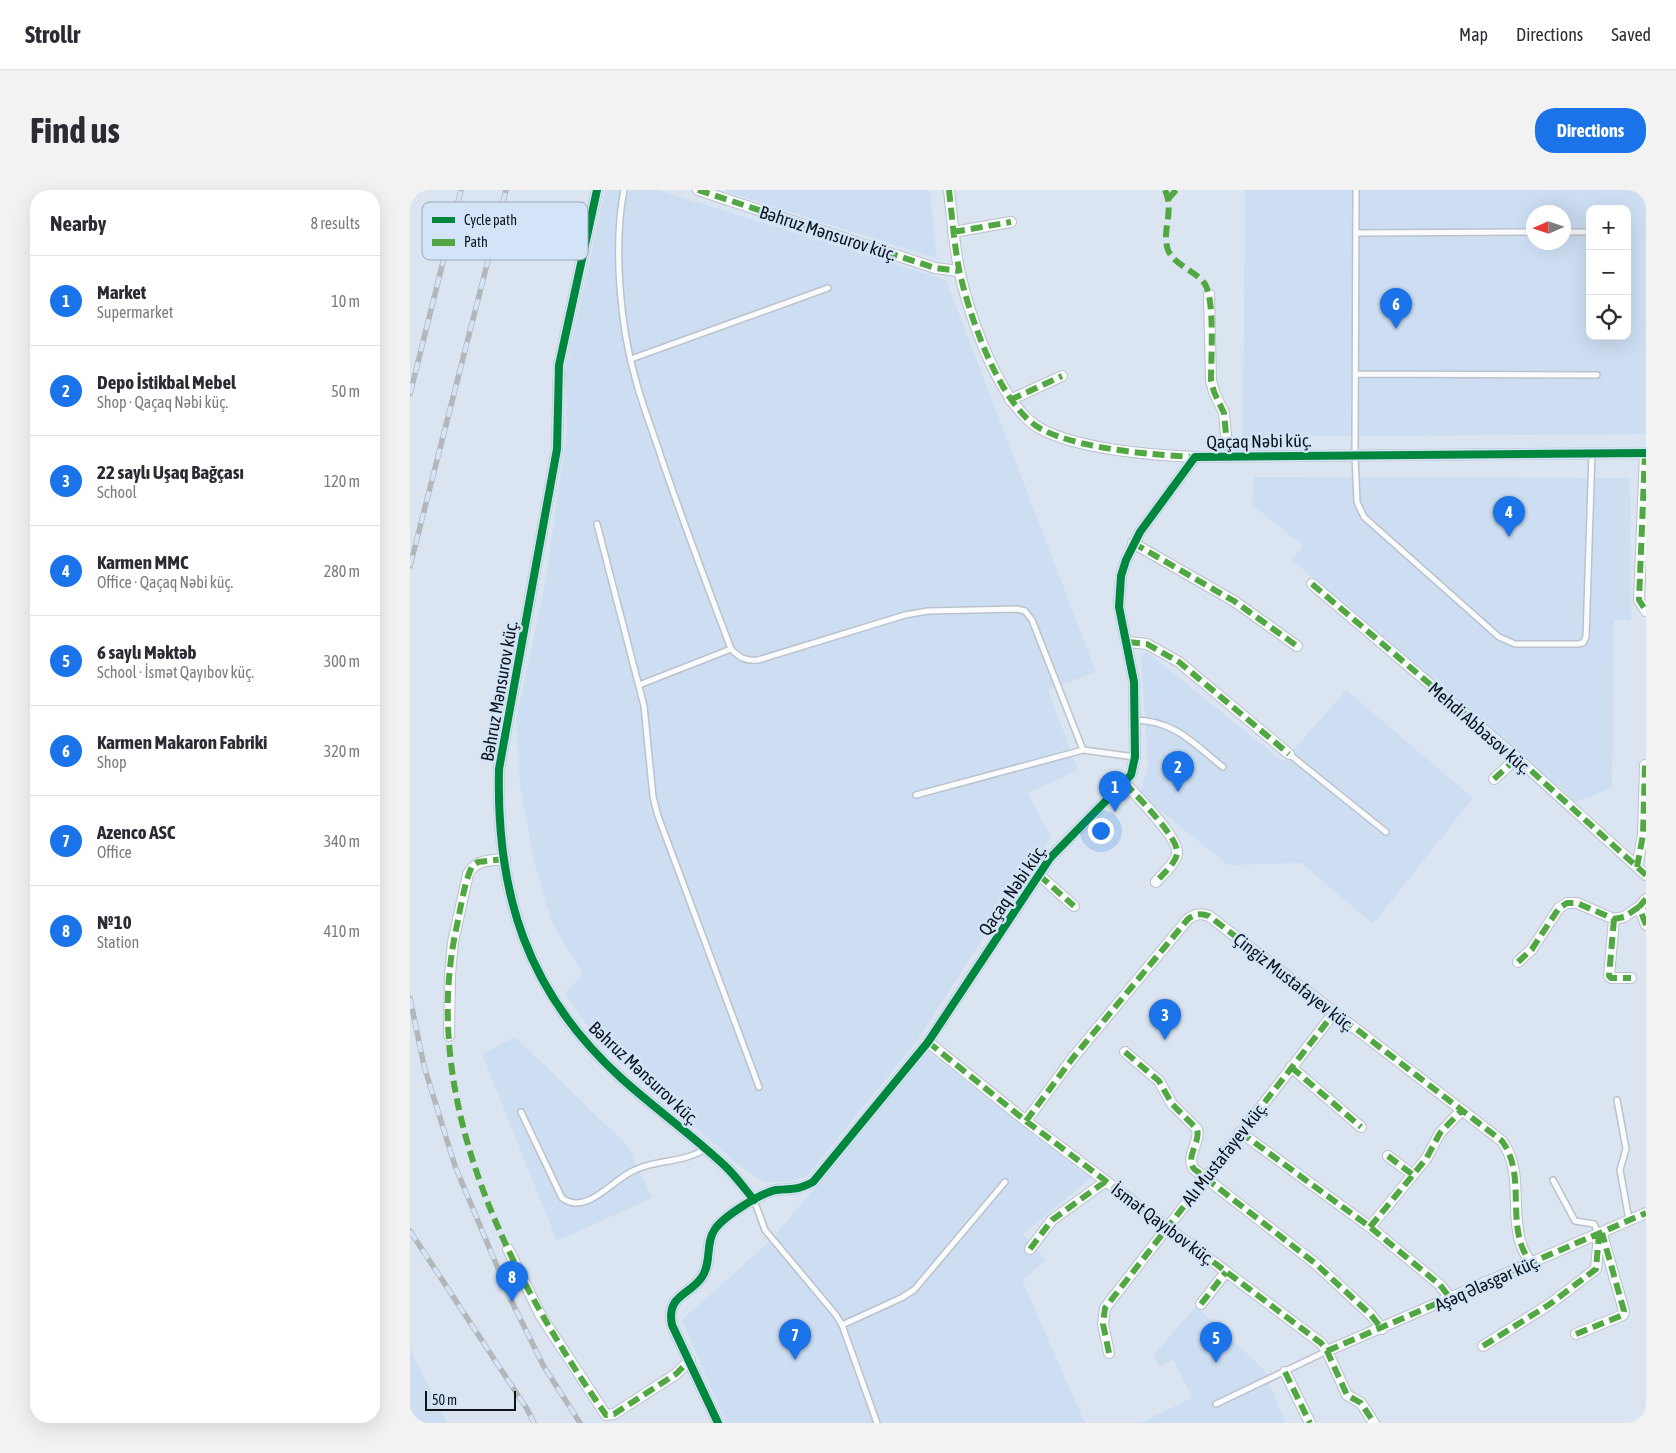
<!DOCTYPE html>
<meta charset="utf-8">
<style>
:root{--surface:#fff;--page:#f2f2f3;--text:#2b2b33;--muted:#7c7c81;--line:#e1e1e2;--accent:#1a73e8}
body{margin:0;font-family:"Asap Condensed",sans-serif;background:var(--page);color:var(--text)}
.controls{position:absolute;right:15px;top:15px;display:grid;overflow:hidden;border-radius:10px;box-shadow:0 5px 20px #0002}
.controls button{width:45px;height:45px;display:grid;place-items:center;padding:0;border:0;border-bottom:1px solid var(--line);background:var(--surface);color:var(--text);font:25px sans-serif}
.compass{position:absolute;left:1116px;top:15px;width:45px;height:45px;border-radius:50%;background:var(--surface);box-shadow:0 5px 20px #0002;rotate:267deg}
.scale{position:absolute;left:15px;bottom:12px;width:91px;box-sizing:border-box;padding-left:5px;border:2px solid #0e141b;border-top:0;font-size:14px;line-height:18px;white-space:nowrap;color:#0e141b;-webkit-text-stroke:4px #d3e4f9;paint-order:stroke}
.you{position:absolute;left:690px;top:640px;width:18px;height:18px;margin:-12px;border:4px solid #fff;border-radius:50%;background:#1a73e8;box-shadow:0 0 0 8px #1a73e833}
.badge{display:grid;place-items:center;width:32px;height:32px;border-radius:50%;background:var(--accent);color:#fff;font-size:16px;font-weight:700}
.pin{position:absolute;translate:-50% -41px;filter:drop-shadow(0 1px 2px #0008)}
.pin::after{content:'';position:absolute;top:26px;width:18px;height:15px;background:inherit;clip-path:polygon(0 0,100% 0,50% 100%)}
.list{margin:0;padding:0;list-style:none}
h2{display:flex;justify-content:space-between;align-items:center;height:65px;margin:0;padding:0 20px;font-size:21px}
h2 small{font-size:16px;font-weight:400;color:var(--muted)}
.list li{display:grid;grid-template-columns:32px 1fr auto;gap:15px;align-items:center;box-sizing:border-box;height:90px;padding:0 20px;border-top:1px solid var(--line)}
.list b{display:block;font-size:19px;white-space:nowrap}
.list p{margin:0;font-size:16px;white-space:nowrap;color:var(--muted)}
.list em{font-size:16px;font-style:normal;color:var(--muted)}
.icon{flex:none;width:28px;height:28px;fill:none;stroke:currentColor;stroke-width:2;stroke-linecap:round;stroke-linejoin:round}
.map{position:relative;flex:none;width:1236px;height:1233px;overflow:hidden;border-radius:20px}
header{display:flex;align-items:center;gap:30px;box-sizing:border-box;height:70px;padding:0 25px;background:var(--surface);border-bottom:1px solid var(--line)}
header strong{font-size:24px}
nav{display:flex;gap:28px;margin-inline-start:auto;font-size:18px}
.intro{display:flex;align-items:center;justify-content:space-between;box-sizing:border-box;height:120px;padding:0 30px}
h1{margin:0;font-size:35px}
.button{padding:12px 22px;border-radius:20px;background:var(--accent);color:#fff;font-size:18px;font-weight:700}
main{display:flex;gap:30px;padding:0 30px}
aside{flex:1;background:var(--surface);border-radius:20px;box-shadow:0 5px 20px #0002}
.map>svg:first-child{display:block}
.built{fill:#cddef2;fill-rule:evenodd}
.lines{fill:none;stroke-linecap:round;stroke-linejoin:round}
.lane-casing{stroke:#bbc2cb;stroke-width:8}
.street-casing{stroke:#bbc2cb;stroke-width:12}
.lane{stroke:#fafbfd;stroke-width:5}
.street{stroke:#fafbfd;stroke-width:10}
.rail-casing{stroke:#b4b7ba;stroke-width:5.5}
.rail{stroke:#d3e4f9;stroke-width:4;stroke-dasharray:11;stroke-linecap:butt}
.quiet{stroke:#51a843;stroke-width:6;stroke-dasharray:12 6;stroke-linecap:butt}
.cycleway-casing{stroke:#d3e4f9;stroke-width:11}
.cycleway{stroke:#00873e;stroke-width:8}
.labels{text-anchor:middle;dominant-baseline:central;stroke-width:5;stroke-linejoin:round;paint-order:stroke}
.street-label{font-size:18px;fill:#0e141b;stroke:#d3e4f9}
.key{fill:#d3e4f9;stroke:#98a6b6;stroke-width:1}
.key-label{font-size:14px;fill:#0e141b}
</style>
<header>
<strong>Strollr</strong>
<nav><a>Map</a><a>Directions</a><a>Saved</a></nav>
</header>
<div class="intro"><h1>Find us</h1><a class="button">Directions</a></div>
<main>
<aside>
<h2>Nearby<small>8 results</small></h2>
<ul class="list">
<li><span class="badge">1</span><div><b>Market</b><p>Supermarket</p></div><em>10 m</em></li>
<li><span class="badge">2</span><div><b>Depo İstikbal Mebel</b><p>Shop · Qaçaq Nəbi küç.</p></div><em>50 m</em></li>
<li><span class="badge">3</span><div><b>22 saylı Uşaq Bağçası</b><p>School</p></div><em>120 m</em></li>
<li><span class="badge">4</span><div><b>Karmen MMC</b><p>Office · Qaçaq Nəbi küç.</p></div><em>280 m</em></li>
<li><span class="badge">5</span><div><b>6 saylı Məktəb</b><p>School · İsmət Qayıbov küç.</p></div><em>300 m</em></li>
<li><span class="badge">6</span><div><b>Karmen Makaron Fabriki</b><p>Shop</p></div><em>320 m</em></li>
<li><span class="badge">7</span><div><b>Azenco ASC</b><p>Office</p></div><em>340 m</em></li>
<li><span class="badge">8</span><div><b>№10</b><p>Station</p></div><em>410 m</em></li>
</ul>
</aside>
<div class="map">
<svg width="1236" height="1233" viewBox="0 0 1236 1233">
<rect width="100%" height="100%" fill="#dbe5f1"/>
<path class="built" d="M195 0H248L536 90 686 482 638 500 668 580 618 603 641 647 577 742 507 851 397 986 379 992H354L325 972 216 876 176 833 155 803 173 784 142 733 124 671 110 595 106 530 135 394 157 241 155 182Z
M311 0H520L527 69Z
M835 0H1236V244L833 247ZM1180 19H1217V146H1180ZM1124 22H1154V52H1124Z
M844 287 1220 288 1221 430H1204L1202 598 1166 612 881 369 894 356 842 315Z
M737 462 873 572 936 500 1063 608 963 734 891 673 818 675 730 604 738 577 731 464Z
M105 847 217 955 242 1008 147 1051 72 864Z
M518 862 681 988 613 1044 636 1070 612 1090 675 1233H316L272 1130 362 1049Z
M786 1116 854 1180 876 1233H730L782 1208 764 1170 749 1177 744 1165Z
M0 1159 37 1233H0Z"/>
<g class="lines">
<g class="lane-casing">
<path id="lane" d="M214 0C203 55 210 137 226 191 233 217 243 242 251 267 273 332 297 395 321 459 330 468 335 471 348 470L495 425 518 421 607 419 615 421 622 430 673 560 725 567
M946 0 945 266 947 312 954 327 1089 447 1105 454H1168L1173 453 1176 447 1182 263
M1154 42H1180
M946 43 1124 42
M221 169 418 98
M946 184 1187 185
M187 334 234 516 243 607 248 626 349 897
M229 495 321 459
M724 530C764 530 784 554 813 577
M879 564 976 642
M506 605 673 560
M1207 910 1216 959 1210 980 1219 1030
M111 922 152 1008C175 1025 199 994 219 983 242 969 272 974 295 959
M1143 990 1165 1031 1184 1034 1189 1044
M344 1010 355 1040 426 1125 432 1135 467 1233
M432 1135 491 1108 504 1100 595 992
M806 1214 917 1161"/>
</g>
<g class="street-casing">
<path id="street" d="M187 0 149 175 147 259 89 579C86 704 117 802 210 887 244 918 281 944 314 975 325 985 334 998 344 1010
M288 0 525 78 549 81
M539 0C542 26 544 53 549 79 558 123 591 220 633 240 671 259 742 265 785 267
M543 42 601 32
M799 104 801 190 804 202 814 223 818 266
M600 210 652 186
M1235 263 1229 410 1236 421
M723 353 824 411 887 456
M902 394 1107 568 1236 685
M718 452 737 454 769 472 879 564
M1084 589 1107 568
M715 593C726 606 770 648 767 664 765 674 752 685 746 692
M1227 677 1233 645 1235 575
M629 685 664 716
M1236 709 1229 717 1236 735
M1204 729 1199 786 1201 788H1221
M1108 772 1122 759 1149 718 1157 713H1167L1204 729 1214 727 1229 717
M39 846 40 785 43 752 58 684C66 669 80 671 95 669
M518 852 616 931 911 1153 917 1161 937 1205 951 1213 964 1233
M715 862 749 891 762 914 787 939C791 952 775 966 784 979L906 1074 961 1125 972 1139
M881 877 951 937
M616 931 662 869 778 729C785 724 790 723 799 726L1092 951C1114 981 1100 1020 1111 1054 1113 1061 1117 1067 1120 1072
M830 942 960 1037 1030 1095 1041 1109
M978 966 1003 985
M960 1037 1016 969 1030 943 1052 920
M98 1059 131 1126 196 1225 204 1224 266 1184 280 1170
M620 1059 642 1030 696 991
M791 1114 816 1082
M1166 1144 1213 1125 1214 1121 1192 1044
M1073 1156 1140 1114 1186 1079 1189 1044
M917 1161 1236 1023
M699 1163 693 1134 695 1118 924 823
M875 1182 900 1233
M308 1233 262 1135C256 1105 279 1106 292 1087 302 1072 295 1053 305 1039 314 1026 351 1003 366 1000 384 998 385 1001 403 992L518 852 640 668 721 585 725 567 724 492 709 417 711 386 716 370 730 342 785 267 1236 263"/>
</g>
<use href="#lane" class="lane"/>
<use href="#street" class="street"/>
<g class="rail-casing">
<path id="rail" d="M0 204 51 0
M0 376 96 0
M0 808 14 876 45 976 102 1112 133 1175 170 1233
M0 1041 117 1219 124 1233"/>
</g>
<use href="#rail" class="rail"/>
<path class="quiet" d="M288 0 525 78 549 81
M539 0C542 26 544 53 549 79 558 123 591 220 633 240 671 259 742 265 785 267
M755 0C765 21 751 41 758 60 764 75 786 81 795 94 805 111 801 168 801 190L804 202 814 223 818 266
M759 8 766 0
M543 42 601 32
M600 210 652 186
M1235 263 1229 410 1236 421
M723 353 824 411 887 456
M902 394 1107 568 1236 685
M718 452 737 454 769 472 879 564
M1084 589 1107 568
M715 593C726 606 770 648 767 664 765 674 752 685 746 692
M95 669 68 672 62 676C54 694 51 716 47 735 8 909 99 1086 196 1225L204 1224 266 1184 280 1170
M1227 677 1233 645 1235 575
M629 685 664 716
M1236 709 1229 717 1236 735
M1204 729 1199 786 1201 788H1221
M1108 772 1122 759 1149 718 1157 713H1167L1204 729 1214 727 1229 717
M518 852 616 931 911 1153 917 1161 937 1205 951 1213 964 1233
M715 862 749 891 762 914 787 939C791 952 775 966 784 979L906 1074 961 1125 972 1139
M881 877 951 937
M616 931 662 869 778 729C785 724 790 723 799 726L1092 951C1114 981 1100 1020 1111 1054 1113 1061 1117 1067 1120 1072
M830 942 960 1037 1030 1095 1041 1109
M978 966 1003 985
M960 1037 1016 969 1030 943 1052 920
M620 1059 642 1030 696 991
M791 1114 816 1082
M1166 1144 1213 1125 1214 1121 1192 1043
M1073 1156 1140 1114 1186 1079 1189 1044
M917 1161 1236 1023
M699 1163 693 1134 695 1118 924 823
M875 1182 900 1233"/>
<g class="cycleway-casing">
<path id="cycleway" d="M187 0 149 175 147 259 89 579C86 704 117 802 210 887 244 918 281 944 314 975 325 985 334 998 344 1010
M308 1233 262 1135C256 1105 279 1106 292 1087 302 1072 295 1053 305 1039 314 1026 351 1003 366 1000 384 998 385 1001 403 992L518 852 640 668 721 585 725 567 724 492 709 417 711 386 716 370 730 342 785 267 1236 263"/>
</g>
<use href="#cycleway" class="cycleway"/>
</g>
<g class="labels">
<g class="street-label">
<text transform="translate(418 43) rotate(18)">Bəhruz Mənsurov küç.</text>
<text transform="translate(849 251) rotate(-1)">Qaçaq Nəbi küç.</text>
<text transform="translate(89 501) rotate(-80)">Bəhruz Mənsurov küç.</text>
<text transform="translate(1070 538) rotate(41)">Mehdi Abbasov küç.</text>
<text transform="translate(602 700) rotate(-56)">Qaçaq Nəbi küç.</text>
<text transform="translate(884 792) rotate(38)">Çingiz Mustafayev küç.</text>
<text transform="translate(234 883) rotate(43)">Bəhruz Mənsurov küç.</text>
<text transform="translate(814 964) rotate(-52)">Alı Mustafayev küç.</text>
<text transform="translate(753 1034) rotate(37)">İsmət Qayıbov küç.</text>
<text transform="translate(1077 1093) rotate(-24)">Aşəq Ələsgər küç.</text>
</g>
</g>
<rect x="12" y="12" width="166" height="58" rx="8" class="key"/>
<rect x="22" y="27" width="23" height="6" fill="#00873e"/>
<rect x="22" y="49" width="23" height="7" fill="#51a843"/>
<g class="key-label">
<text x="54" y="35">Cycle path</text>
<text x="54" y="57">Path</text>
</g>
</svg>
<div class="controls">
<button>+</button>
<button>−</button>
<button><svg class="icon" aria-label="locate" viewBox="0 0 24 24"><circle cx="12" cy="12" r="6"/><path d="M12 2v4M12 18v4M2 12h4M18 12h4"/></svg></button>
</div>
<svg class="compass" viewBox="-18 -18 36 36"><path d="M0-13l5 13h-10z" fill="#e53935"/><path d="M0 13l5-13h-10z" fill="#7c7c81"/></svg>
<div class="scale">50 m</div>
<div class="you"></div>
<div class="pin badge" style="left:705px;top:622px">1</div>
<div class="pin badge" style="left:768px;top:602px">2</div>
<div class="pin badge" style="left:755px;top:850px">3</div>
<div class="pin badge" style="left:1099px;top:347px">4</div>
<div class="pin badge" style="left:806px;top:1173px">5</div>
<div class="pin badge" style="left:986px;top:139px">6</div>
<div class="pin badge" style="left:385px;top:1170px">7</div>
<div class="pin badge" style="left:102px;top:1112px">8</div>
</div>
</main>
